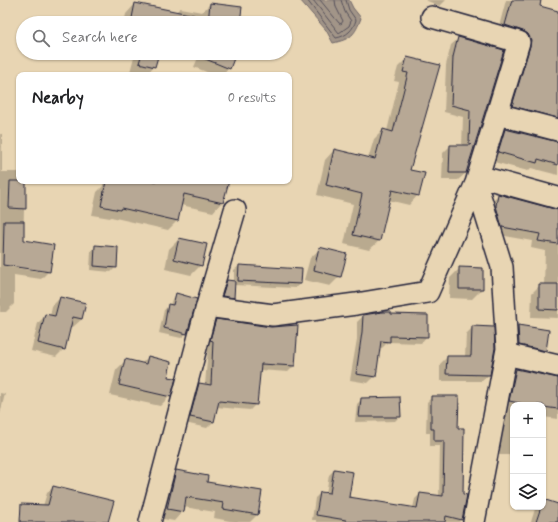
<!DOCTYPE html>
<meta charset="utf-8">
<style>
:root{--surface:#fff;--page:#f6f6f6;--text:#202124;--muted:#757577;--line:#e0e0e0}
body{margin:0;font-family:Mynerve,sans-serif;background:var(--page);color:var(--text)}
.controls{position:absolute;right:12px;bottom:12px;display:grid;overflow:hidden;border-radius:8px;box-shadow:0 1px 3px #0004}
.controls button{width:36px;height:36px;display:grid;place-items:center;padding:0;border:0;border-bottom:1px solid var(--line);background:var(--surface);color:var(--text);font:20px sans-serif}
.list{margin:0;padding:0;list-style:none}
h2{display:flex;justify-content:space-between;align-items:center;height:52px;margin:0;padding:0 16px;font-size:17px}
h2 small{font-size:13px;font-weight:400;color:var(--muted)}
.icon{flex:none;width:22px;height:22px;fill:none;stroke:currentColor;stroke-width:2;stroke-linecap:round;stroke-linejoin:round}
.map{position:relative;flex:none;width:558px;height:522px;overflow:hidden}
.search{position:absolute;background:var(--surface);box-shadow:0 1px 3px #0004;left:16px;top:16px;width:276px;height:44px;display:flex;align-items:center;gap:10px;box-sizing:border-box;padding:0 14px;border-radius:22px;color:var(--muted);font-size:15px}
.panel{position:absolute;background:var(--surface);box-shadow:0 1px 3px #0004;left:16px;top:72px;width:276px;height:112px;border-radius:8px}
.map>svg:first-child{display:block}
.water{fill:#a29588;stroke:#6f6769}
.shadow{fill:#0003;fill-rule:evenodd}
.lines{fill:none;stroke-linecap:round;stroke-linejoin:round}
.shore{stroke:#55505a;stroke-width:1}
.building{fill:#b7a895;stroke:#22223b}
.minor-casing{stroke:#22223b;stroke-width:24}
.minor{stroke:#e8d5b3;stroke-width:21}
</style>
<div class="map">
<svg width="558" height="522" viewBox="0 0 558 522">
<rect width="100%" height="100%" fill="#e8d5b3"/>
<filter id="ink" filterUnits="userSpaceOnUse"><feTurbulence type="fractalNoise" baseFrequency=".025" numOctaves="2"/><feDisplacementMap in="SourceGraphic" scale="8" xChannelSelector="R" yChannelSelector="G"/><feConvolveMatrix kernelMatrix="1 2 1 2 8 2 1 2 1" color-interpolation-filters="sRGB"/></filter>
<g filter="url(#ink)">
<path class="water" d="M300 0H349L353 8 361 18C355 35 351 39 333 43L326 30Z"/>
<path class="shadow" d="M425 0H446L440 6Z
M506 0H540L538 7 558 12V130L504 114 522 54 497 34Z
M135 4 176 12 180 8 202 12 210 4 239 23H124L126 14Z
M459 38 503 51 466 173 458 180H442L443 153 450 146H462L463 117 444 112 446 65 451 45Z
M135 53H158L154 66 146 75 130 72Z
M200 53H235L229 68 223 75H214L194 67Z
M407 58 438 66 409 170 418 195 409 205 388 200 379 241 369 250 344 244 353 204 317 195 325 160 334 150 368 159 374 139 383 130 387 131 399 82 394 81 398 67Z
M505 130 558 143V175L531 168 528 171 490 161 497 138Z
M0 134H2V172H19V181H25L23 241 49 271 41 279 14 275V304L6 312H0ZM11 265 44 270V272L10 267Z
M103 181H228L222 202 213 212 181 205 177 221 168 230 111 217 110 218 92 215 97 192 103 186Z
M498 195 558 210V318L531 317 532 293 540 285H544L545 251 531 248 532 241 494 234 490 203Z
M179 239 201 265 191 275 165 269 169 249Z
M96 246 116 267 111 272 90 270 91 251Z
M320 249 340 276 330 286 304 280 310 258Z
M239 266 301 270 300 284 295 288 233 285V297L228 302 218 301 222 286 227 281 234 282V270Z
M460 268 482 289 472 299 449 298 450 278Z
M177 294 186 334 181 338 159 333 164 310 170 305 172 299Z
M60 298 85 304 82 319 73 327 70 326 64 349 56 357 31 351 38 323 46 315 50 316 52 306Z
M363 316 427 336 421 343 388 342 382 348 379 347 375 376 368 383 350 380 357 339V322Z
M216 320 294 366 288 372 260 370 256 404 250 410 216 407 213 422 207 428 185 423 193 390 199 384 205 385 208 347 205 346 210 327Z
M518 326 548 331 545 350 535 360 509 354 508 336Z
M473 327 489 375 482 381H440V364L447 357H465L466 334Z
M148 357 166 377 170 396 160 406 110 395 116 370 126 360 141 364Z
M516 370 558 379V419L543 417V405H513V455H499V450H493L507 378Z
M0 393 5 394 0 414Z
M432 397 457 429 462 494 466 496 461 520 459 522H316V520H312L315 498 320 493 326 494 329 475 334 470 348 498 413 508 415 499 420 494 439 497 440 446H430V433H426L427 402Z
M362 399 400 416 395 421 355 422 357 404Z
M176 471 206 482 261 492 257 515 250 522H235L214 518 215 512 184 507 183 511 174 521 158 518 167 480Z
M53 487 107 522H38L47 493Z
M543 501 558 505V522H531L535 509 537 507H543Z"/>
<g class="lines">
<path class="shore" d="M307 0 336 38C347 36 353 30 356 20L349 10 346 0
M313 0 339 33 349 26 351 21 345 12 341 0
M320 0 339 23 341 24 343 21 336 7 335 0"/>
</g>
<path class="building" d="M512 0H541L540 6 558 11V118L512 106 530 46 531 40 528 34 523 31 505 25Z
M135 3 194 15 193 23H131Z
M210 3 242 7 240 23H208Z
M458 37 504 50 466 173H449L450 145H471L469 144 470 110 451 105 453 57Z
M142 53H159L155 67 139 63Z
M205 53H236L230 69 203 58Z
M407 57 440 65 410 170 425 173 419 196 392 190 380 241 353 235 362 194 326 185 334 149 375 159 383 129 393 132 408 73 403 72Z
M505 129 558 142V165L538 159 537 163 498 152Z
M10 181H26V209L9 208Z
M106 181H229L223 203 184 194 178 221 121 208 120 210 101 206Z
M498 194 558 210V244L538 241 540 234 502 227 496 206Z
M4 221H24V240L54 245 50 272 3 265Z
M179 238 207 244 202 266 174 259Z
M95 245 118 247 117 268 94 266Z
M319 247 347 254 341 277 314 270Z
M239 265 302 269 301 284 238 281Z
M459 267 483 268V289H459Z
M227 280 235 281 234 298 222 296Z
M539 284H558V310L539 309Z
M176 293 197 299 187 334 164 328 168 304 173 305Z
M60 297 86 303 82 319 73 317 65 350 38 343 45 314 55 316Z
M382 312H391V314L428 315V337L390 336V342L381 341 376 377 356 374 362 332 363 315Z
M216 319 271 327 298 325 295 366 261 364 257 405 219 401 214 422 190 417 199 383 211 385 213 341 210 340Z
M518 325 549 330 546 351 519 345Z
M472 326 494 327 495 348 490 375 446 374 447 356H471Z
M148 356 171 362 168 377 176 378 171 397 119 385 125 359 146 364Z
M516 369 558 378V409L543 407V405H530L509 401Z
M431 396H459L458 428H464L463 494 467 495 462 520 446 516 445 522H346V520L316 515 320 492 330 493 334 469 353 472 349 497 417 508 420 493 443 496 444 441H434V429H431Z
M400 397 401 417H359L361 398Z
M176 470 208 476 207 482 262 491 258 515 223 509 224 503 186 497 184 512 167 509Z
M53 486 114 501 108 522H20L21 504 48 505Z
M543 499 558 504V522H536L541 507H543Z"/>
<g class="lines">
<g class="minor-casing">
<path id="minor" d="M432 17 519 42 476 183
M497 114 558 130
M478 176 558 198
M207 306 273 315 356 304 428 292 476 183 502 267 507 349 474 522
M506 354 558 366
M150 522 207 306 235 210"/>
</g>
<use href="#minor" class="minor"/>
</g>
</g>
</svg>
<div class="controls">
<button>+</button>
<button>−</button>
<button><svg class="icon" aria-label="layers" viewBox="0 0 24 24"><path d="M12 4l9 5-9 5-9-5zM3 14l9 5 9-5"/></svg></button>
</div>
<div class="search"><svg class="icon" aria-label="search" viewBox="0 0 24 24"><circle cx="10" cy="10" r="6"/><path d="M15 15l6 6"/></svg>Search here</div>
<section class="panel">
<h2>Nearby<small>0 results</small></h2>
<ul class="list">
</ul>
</section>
</div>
